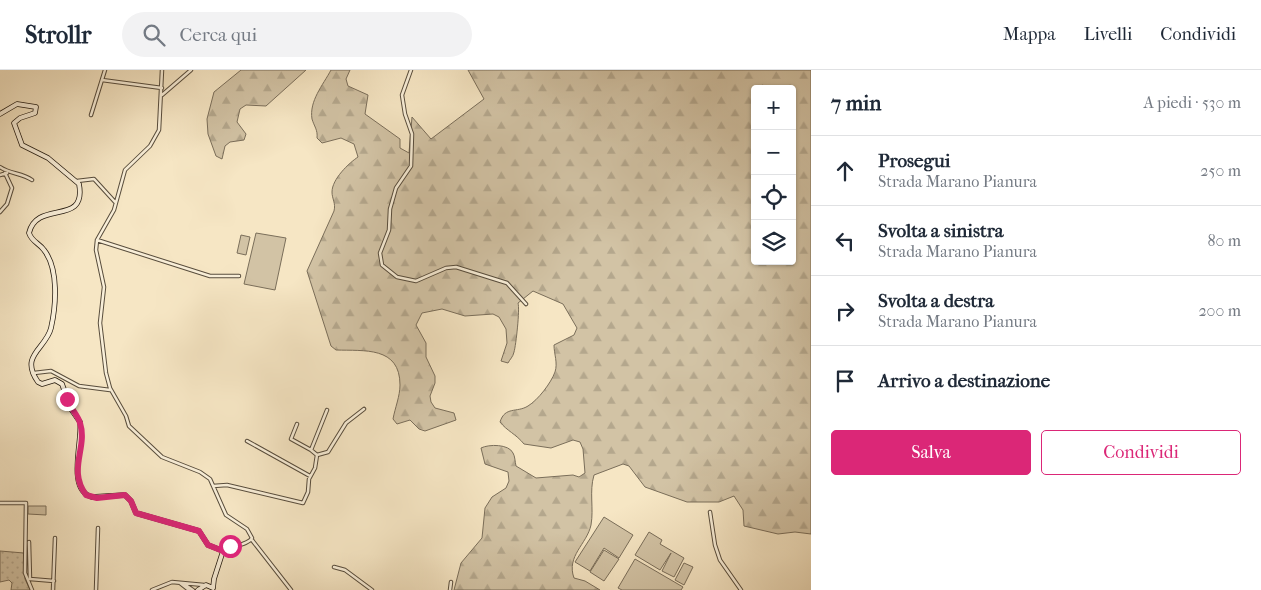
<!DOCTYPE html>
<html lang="it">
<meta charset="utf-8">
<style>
:root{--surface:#fff;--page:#f2f2f3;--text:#1f2937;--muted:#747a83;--line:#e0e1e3;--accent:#db2777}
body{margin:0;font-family:"IM FELL French Canon",serif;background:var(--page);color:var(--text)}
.controls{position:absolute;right:15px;top:15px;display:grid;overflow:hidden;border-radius:5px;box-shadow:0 1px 4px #0004}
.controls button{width:45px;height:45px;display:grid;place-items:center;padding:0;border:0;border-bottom:1px solid var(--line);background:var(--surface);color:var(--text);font:25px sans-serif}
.stop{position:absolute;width:15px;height:15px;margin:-11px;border:4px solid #db2777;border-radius:50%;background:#fff}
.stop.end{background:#db2777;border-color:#fff;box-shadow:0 1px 5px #0008}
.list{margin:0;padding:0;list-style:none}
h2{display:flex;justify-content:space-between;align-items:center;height:65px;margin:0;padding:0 20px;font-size:21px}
h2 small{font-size:16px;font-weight:400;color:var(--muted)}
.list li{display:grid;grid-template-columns:32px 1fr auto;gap:15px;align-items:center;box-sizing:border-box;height:70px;padding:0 20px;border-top:1px solid var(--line)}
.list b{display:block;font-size:19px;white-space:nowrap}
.list p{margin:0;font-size:16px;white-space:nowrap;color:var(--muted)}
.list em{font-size:16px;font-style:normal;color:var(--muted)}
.actions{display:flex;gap:10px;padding:15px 20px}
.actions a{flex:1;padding:11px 0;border:1px solid var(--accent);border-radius:5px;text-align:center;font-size:18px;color:var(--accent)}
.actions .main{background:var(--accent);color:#fff}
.icon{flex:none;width:28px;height:28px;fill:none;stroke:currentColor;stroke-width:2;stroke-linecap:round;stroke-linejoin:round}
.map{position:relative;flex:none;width:811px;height:520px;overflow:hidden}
header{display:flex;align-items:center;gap:30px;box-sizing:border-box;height:70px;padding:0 25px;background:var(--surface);border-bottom:1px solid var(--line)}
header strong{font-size:24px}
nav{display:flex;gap:28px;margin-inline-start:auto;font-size:18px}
.search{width:350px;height:45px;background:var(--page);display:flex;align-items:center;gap:12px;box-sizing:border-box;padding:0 18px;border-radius:28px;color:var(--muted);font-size:19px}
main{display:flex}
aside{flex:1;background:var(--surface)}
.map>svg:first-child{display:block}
.green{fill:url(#green-dots);stroke:#7a6e5a}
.forest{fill:url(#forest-firs);stroke:#7a6e5a;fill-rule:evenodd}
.pitch{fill:#d2c3a5;stroke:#7a6e5a}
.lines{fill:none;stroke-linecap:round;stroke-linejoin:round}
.street-casing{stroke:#574c3c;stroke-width:4.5}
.secondary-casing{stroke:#22180e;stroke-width:5.5}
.street{stroke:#f9efd9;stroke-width:2.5}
.secondary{stroke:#f9efd9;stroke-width:4}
.route{stroke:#db2777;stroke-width:6}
</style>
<header>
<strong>Strollr</strong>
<div class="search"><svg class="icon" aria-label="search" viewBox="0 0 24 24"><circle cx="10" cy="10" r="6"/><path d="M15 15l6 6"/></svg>Cerca qui</div>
<nav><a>Mappa</a><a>Livelli</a><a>Condividi</a></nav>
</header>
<main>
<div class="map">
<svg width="811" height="520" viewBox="0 0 811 520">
<defs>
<pattern id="green-dots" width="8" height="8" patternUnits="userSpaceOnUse" patternTransform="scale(1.25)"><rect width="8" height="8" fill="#d2c3a5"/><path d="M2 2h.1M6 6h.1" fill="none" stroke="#b4a78d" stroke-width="1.8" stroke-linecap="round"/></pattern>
<pattern id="forest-firs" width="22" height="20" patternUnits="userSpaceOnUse" patternTransform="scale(1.25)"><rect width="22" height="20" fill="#d2c3a5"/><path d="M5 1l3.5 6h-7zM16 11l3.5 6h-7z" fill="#b4a78d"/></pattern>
</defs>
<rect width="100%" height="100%" fill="#f6e6c4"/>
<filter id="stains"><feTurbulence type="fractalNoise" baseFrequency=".004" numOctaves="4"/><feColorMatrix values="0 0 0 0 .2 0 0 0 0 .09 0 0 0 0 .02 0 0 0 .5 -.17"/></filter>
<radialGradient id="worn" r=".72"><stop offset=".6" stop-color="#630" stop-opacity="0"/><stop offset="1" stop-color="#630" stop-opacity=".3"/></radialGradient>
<path class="green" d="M0 481 24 483 25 509 30 520H11L12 513 9 510 0 512Z"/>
<path class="forest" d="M241 0H306L266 36 246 35 240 39 237 52 246 64 244 70 230 72 225 76 222 89 216 86 208 64 207 49 214 22Z
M331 0H350L346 9 348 16 368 25 365 44 400 69V78L409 83 412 47 431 69 484 29 468 0H811V464L795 462 778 464 744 456 743 440 734 426 719 432H687L645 417 629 396 623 394 594 405C589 422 594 438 591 455 587 474 566 486 574 508L585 511 600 520H454L461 493 482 468 485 438 492 427 506 418 509 411 508 402 485 394 481 378C489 374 509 374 513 383 515 386 515 392 516 396L536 408 573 405 579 407 585 403 583 379 580 372 573 370 551 378 524 374C516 364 507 361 500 352 505 336 517 343 528 336 538 330 551 313 555 302 558 293 554 284 554 275L574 265 577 258 563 234 533 221 518 233C520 239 516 275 514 282 513 287 510 289 508 293L501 291 507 273 506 259 499 247 493 244 465 246 442 239 422 243 416 255 426 273V287L435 306V313L430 326 431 332 435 338 454 343 456 350 425 361 419 359 410 350 397 354 393 349C395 338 400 326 400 315 400 276 364 281 336 280L331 276 307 201 334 141C336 133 332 129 332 122 332 109 349 93 358 87L354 74 341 68 322 73 317 68C318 60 314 56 312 49 309 31 323 15 331 0ZM755 19H792V191H755Z"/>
<path class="pitch" d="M256 163 286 168 275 220 244 214Z
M241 165 250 167 246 185 237 183Z
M28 436H46V445L28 444Z
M604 447 633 465 619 488 604 478 590 501 575 492Z
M649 462 662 470 660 474 684 488 674 507 662 501 671 483 660 500 635 485Z
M604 480 619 489 604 511 590 502Z
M635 489 683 517 681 520H622L618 518Z
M684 493 693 497 684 515 675 510Z"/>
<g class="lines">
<g class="street-casing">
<path id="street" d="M162 0 159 60 150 76 125 100 114 140 97 170 96 180 104 217 100 253 106 303 110 318 126 346 129 356 162 387 200 402 210 409 226 445 247 459 252 468C248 475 231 476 223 481
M411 0 402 25 405 44 412 64 411 96 396 118 390 139 389 160 380 183 382 195 397 207 416 211 446 198 456 197 507 213 526 234
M102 10 162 18
M162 25 191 0
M91 45 105 0
M0 97C10 104 22 103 32 110
M0 105 7 103
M77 111 94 109 115 132
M0 142 7 134 12 118 5 103
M97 170 210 206H239
M34 303 51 301 79 316 110 320
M297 354 291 369 311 380
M247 371 310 406
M317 385 311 380 327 340
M213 416 227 415 303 433 308 422 309 409 315 398 317 385 328 382 346 353 364 339
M0 433H26L25 503 32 520
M710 442 715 475 720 490 741 520
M252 470 291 520
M29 472 30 509 54 511
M334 497 345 500 372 520
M180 513 189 520
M184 514 193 520
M53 520 55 468
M96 520 98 458
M152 520 172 512 204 515
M450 520 451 512"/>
</g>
<g class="secondary-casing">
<path id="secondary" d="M0 44 17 34 36 37 35 43 20 48 14 53 22 75 48 88 79 114C87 157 37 129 29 163 32 172 39 173 44 180 59 199 56 236 51 258 46 279 19 285 38 312L42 314 55 310 62 314 71 339 80 352C83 371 66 420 92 427L125 425 131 431 136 443 199 461 208 475 223 481 214 509 213 518
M198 520 206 515 213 518"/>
</g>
<use href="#street" class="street"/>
<use href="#secondary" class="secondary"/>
</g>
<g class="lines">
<path class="route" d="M67 329C70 338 78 345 80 353 88 378 67 399 86 425L97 428 125 425 131 431 136 443 199 461 208 475 223 481 230 476"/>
</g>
<rect width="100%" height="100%" filter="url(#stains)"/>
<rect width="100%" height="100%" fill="url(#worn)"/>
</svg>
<div class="controls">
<button>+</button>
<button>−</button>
<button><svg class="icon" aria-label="locate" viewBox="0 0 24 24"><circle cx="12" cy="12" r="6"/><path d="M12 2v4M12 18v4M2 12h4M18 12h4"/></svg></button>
<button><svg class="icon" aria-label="layers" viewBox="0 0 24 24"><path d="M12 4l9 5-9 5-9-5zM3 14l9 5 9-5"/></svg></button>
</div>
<div class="stop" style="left:230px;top:476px"></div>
<div class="stop end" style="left:67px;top:329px"></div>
</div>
<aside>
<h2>7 min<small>A piedi · 530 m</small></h2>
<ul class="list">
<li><svg class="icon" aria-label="ahead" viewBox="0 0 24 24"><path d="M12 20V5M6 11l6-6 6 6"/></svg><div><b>Prosegui</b><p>Strada Marano Pianura</p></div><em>250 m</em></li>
<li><svg class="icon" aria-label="left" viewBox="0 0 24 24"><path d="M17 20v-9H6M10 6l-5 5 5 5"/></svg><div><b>Svolta a sinistra</b><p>Strada Marano Pianura</p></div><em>80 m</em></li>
<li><svg class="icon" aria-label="right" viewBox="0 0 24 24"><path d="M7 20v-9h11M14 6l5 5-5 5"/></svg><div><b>Svolta a destra</b><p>Strada Marano Pianura</p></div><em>200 m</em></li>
<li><svg class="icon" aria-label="arrive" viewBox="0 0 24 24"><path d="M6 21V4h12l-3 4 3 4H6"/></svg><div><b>Arrivo a destinazione</b></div></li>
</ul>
<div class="actions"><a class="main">Salva</a><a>Condividi</a></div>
</aside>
</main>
